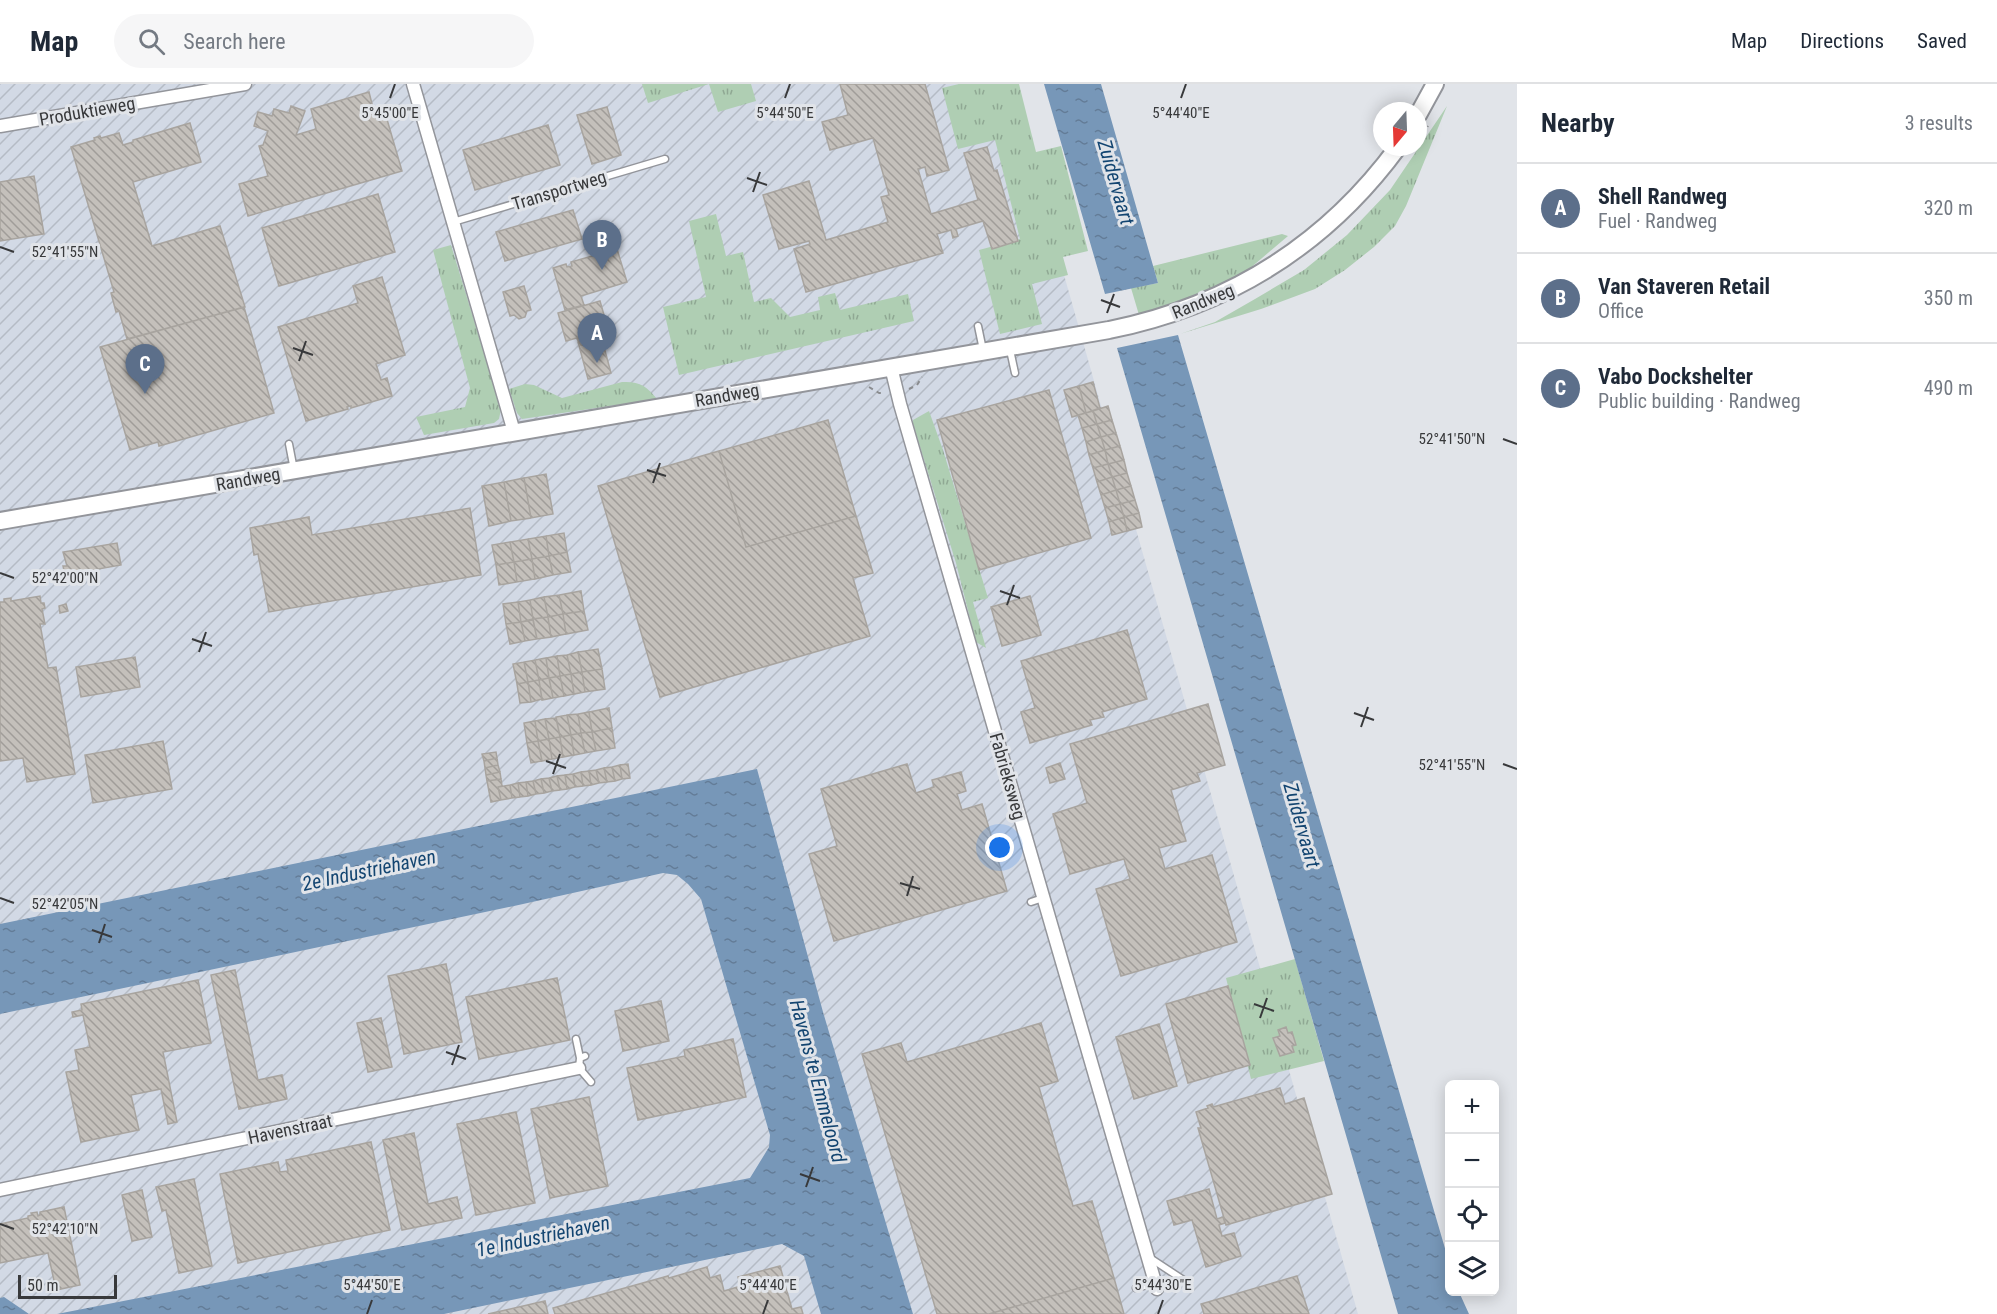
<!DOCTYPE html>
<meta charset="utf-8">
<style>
:root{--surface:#fff;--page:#f6f6f7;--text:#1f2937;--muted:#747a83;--line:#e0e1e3;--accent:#db2777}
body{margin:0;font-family:"Roboto Condensed",sans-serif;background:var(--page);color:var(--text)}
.controls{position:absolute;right:18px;bottom:18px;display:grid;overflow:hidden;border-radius:9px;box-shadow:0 3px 15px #0003}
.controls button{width:54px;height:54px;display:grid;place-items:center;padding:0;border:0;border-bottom:2px solid var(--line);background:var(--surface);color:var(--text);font:30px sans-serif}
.compass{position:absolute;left:1373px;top:18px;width:54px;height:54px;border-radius:50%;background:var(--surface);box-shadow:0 3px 15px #0003;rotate:199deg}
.scale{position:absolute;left:18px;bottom:15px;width:99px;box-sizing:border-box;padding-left:6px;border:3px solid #38393b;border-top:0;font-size:16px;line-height:21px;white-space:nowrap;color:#38393b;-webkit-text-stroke:4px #e1e4e9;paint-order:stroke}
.you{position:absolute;left:1000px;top:764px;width:21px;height:21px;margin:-15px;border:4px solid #fff;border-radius:50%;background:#1a73e8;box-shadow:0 0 0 9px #1a73e833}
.badge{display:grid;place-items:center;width:39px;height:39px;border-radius:50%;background:var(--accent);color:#fff;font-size:20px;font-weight:700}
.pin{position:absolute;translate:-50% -50px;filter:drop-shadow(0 2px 3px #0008)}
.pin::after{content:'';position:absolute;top:32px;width:21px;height:18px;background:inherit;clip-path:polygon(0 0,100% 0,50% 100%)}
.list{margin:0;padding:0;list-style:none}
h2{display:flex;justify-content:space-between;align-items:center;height:78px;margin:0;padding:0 24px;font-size:26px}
h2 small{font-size:20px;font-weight:400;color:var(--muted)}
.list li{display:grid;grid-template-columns:39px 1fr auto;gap:18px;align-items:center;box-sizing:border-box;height:90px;padding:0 24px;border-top:2px solid var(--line)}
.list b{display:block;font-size:22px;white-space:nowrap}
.list p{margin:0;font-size:20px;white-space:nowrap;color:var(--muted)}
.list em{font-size:20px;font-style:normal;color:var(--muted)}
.icon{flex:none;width:33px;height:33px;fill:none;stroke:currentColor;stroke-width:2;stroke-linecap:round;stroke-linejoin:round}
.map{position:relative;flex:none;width:1517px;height:1230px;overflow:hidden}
header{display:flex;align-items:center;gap:36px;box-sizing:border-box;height:84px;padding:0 30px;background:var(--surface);border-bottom:2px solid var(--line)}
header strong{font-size:28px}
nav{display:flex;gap:33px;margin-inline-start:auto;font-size:21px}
.search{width:420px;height:54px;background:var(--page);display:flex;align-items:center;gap:15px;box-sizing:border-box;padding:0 21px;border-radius:33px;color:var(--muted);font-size:22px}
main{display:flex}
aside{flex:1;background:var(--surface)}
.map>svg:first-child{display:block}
.industrial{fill:url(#industrial-furrows)}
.grass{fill:url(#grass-tufts)}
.water{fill:url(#water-ripples)}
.building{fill:url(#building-back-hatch);stroke:#a8a49f;stroke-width:1.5}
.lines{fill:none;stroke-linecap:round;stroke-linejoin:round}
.lane-casing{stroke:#93959b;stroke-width:9}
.street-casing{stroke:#93959b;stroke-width:15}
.secondary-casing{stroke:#93959b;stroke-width:20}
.path{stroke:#8a8c8f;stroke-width:2;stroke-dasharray:4.5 4.5;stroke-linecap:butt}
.lane{stroke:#fff;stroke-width:6}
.street{stroke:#fff;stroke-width:12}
.secondary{stroke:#fff;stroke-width:16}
.ticks{fill:none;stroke:#38393b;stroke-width:2}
.labels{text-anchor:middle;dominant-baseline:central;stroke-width:6;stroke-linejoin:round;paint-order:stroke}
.street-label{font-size:18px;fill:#38393b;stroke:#e1e4e9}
.water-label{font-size:20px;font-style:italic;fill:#134571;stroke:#e1e4e9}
.ticks-label{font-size:15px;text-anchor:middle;fill:#38393b;stroke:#e1e4e9;stroke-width:6;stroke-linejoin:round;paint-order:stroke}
</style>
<header>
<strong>Map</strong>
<div class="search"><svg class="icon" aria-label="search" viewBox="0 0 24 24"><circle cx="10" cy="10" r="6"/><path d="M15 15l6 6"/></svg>Search here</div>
<nav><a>Map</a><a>Directions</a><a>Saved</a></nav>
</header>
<main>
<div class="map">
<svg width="1517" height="1230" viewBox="0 0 1517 1230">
<defs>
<pattern id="industrial-furrows" width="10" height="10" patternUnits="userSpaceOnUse" patternTransform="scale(1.5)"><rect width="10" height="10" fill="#d2d9e5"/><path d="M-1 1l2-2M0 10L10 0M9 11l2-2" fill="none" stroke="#b5bbc5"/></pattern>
<pattern id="grass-tufts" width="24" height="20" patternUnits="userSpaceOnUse" patternTransform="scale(1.5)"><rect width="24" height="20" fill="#afceb3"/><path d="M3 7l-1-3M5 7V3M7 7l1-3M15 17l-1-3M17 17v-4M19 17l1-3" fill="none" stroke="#8fa893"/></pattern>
<pattern id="water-ripples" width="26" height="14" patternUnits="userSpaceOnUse" patternTransform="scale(1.5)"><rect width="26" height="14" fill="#7797b8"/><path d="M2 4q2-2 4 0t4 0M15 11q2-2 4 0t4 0" fill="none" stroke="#637c97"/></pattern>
<pattern id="building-back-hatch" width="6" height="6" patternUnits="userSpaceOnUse" patternTransform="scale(1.5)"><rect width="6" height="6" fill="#c4c0bb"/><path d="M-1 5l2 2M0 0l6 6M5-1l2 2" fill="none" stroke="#a09d99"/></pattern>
</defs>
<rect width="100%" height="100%" fill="#e1e4e9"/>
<path class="industrial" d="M0 0H1010L1358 1230H0Z"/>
<path class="grass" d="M642 0H751L756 17 718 28 709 0 648 19Z
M959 0H1019L1036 68 1061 62 1088 167 1063 173 1068 191 1032 200 1042 240 1000 250 979 166 1020 155 995 56 958 65 942 4Z
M1447 22 1406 122 1395 142 1374 163 1345 186 1315 205 1261 225 1180 250 1215 238 1255 215 1304 186 1347 151 1390 106Z
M716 130 726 172 743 168 754 218 771 214 790 233 820 226 818 213 835 209 840 226 908 210 914 237 679 291 663 223 706 213 689 137Z
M1282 150 1288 152 1235 197 1185 220 1139 231 1131 204 1158 199 1153 182Z
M451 161 501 325 499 335 494 339 424 351 416 333 465 323 470 304 433 166Z
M622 298C639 297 647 302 657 315L522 335 517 329 509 305 525 300 534 301 562 314Z
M929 327 943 366 988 514 973 518 986 564 976 558 956 479 913 340V336Z
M1295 875 1324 977 1251 995 1226 894Z"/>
<path class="water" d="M1044 0H1101L1158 199 1105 210Z
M1178 251 1449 1178 1450 1208H1459L1469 1230H1398L1117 264Z
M757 685 823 928 913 1230H821L804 1172 782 1160 444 1230H57L750 1094 769 1063 770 1051 701 815 688 800 677 791 663 789 514 822 0 930V840Z
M4 1213 29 1230H0V1214Z"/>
<path class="building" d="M840 0H925L949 86 927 92 925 83 918 85 931 130 978 116 964 69 987 63 994 87 997 86 1018 157 992 165 983 137 956 145 958 152 953 154 951 146 937 150 943 169 806 208 794 165 810 160 809 157 779 165 763 111 809 97 826 156 888 138 881 113 889 111 873 54 830 66 822 38 848 31Z
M369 8 374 28 384 25 402 87 248 132 239 100 268 92 259 62 263 61 268 47 254 42 258 28 272 32 274 25 289 29 291 22 305 27 296 51 316 45 311 25Z
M607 23 621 71 592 80 577 31Z
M190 39 201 78 133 98 152 162 220 142 245 223 127 255 119 227 116 228 111 209 114 208 71 63 95 56 94 54 100 52 101 54 119 49 123 61 133 58V56Z
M548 41 560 81 475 106 463 66Z
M34 92 44 150 0 157V98Z
M378 110 395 168 279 202 262 144Z
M573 126 582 155 505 177 496 148Z
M617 165 627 198 581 212 584 221 565 226 553 184 566 180 567 183 572 182 571 178Z
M382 193 405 271 376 280 381 296 387 294 392 312 351 324V322L347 323 348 325 306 337 278 243 358 219 353 202Z
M524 202 531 226 527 227 525 233 519 235 514 231 510 232 503 208Z
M600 217 608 245 566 257 558 229Z
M244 223 274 329 159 362 158 358 130 366 100 263Z
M597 248 596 257 589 262 581 261 577 255Z
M601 252 611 289 588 295 578 258Z
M1093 298 1100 324 1086 329 1079 302Z
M1079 302 1086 329 1072 333 1064 306Z
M1049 306 1091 454 979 486 937 336Z
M1108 322 1112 336 1097 340 1093 327Z
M1093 327 1097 340 1082 344 1078 331Z
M828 336 856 432 746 463 719 367Z
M1112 336 1116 349 1101 353 1097 340Z
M1097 340 1101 353 1086 358 1082 344Z
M1116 349 1120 362 1105 366 1101 353Z
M1101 353 1105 366 1089 371 1086 358Z
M1120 362 1124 376 1108 380 1105 366Z
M1105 366 1108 380 1093 384 1089 371Z
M719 367 746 463 856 432 873 489 853 494 870 552 660 613 598 402Z
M1124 376 1127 389 1112 393 1108 380Z
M1108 380 1112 393 1097 398 1093 384Z
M1127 389 1131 402 1116 406 1112 393Z
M546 390 553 430 531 434 524 394Z
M1112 393 1116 406 1101 411 1097 398Z
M524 394 531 434 511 437 504 398Z
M504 398 511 437 489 442 482 402Z
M1131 402 1135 416 1120 420 1116 406Z
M1116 406 1120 420 1105 424 1101 411Z
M1135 416 1139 429 1124 433 1120 420Z
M1120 420 1124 433 1109 438 1105 424Z
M470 424 481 491 269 528 258 470 254 471 250 444 309 433 312 451Z
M1139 429 1142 443 1127 447 1124 433Z
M1124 433 1127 447 1112 451 1109 438Z
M564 449 567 468 549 472 546 452Z
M546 452 549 472 532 475 528 455Z
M528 455 532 475 514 478 510 458Z
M510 458 514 478 496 481 492 461Z
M117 459 121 481 65 491 63 482H67L63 468Z
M567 468 571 488 553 491 549 472Z
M549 472 553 491 535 495 532 475Z
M532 475 535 495 517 498 514 478Z
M514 478 517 498 499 501 496 481Z
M581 507 584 527 563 530 559 511Z
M559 511 563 530 548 533 544 513Z
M40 512 41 519H44L45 524 42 525 45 540H40L48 584 56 583 75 690 27 698 23 674 0 677V518H4V515L11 514V517Z
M1030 512 1041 551 1002 562 991 523Z
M544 513 548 533 533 535 530 516Z
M530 516 533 535 521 538 518 518Z
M518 518 521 538 506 540 503 520Z
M66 520 68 527 60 529 59 522Z
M584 527 588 546 566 550 563 530Z
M563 530 566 550 551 553 548 533Z
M548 533 551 553 537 555 533 535Z
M533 536 537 555 525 557 521 538Z
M521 538 525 557 510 560 506 540Z
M1127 546 1147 615 1102 628 1104 633 1090 636 1092 641 1030 659 1021 628 1035 624 1021 577Z
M598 565 602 585 582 588 578 568Z
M578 568 582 588 571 590 567 571Z
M567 571 571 590 560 592 557 572Z
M557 572 560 592 549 594 546 574Z
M135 573 140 603 81 613 76 583Z
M546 574 549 594 539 596 535 576Z
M535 576 539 596 528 598 524 578Z
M524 578 528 598 517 600 513 580Z
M602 585 605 605 585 608 582 588Z
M582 588 585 608 574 610 571 590Z
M571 590 574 610 564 612 560 592Z
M560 592 564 612 553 614 549 594Z
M549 594 553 614 542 616 539 596Z
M539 596 542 615 531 618 528 598Z
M528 598 531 618 520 619 517 600Z
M1208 620 1225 681 1197 689 1200 697 1171 706 1186 757 1159 764 1165 785 1212 771 1237 858 1121 892 1096 805 1130 795 1124 775 1070 790 1053 730 1087 719 1070 660Z
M609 624 612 644 592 648 589 628Z
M589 628 592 648 581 649 578 630Z
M578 630 581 649 571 651 567 631Z
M567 631 571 651 560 653 556 633Z
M556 634 560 653 549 655 545 635Z
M545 635 549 655 538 657 535 637Z
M535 637 538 657 527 659 524 639Z
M612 644 615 664 596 667 592 648Z
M592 648 596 667 585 669 581 649Z
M581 649 585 669 574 671 571 651Z
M571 651 574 671 563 673 560 653Z
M560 653 563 673 552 675 549 655Z
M549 655 552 675 542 677 538 657Z
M163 657 172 705 93 719 85 671Z
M538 657 542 677 531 679 527 659Z
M496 668 497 674 484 677 482 670Z
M497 674 498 681 485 684 484 677Z
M1060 679 1065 695 1050 699 1046 684Z
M628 680 630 694 622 695 620 681Z
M907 680 916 709 934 703 932 696 961 688 966 707 957 710 962 726 982 720 1007 807 834 857 809 770 837 762 821 705Z
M498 681 500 688 486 691 485 684Z
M620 681 622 695 615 697 612 683Z
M612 683 615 697 607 698 604 684Z
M604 684 607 698 599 699 596 686Z
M596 686 599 699 591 701 589 687Z
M589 687 591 701 583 702 581 688Z
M500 688 501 695 487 697 486 691Z
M581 688 583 702 575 703 573 690Z
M573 690 575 703 567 705 565 691Z
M565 691 567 705 560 706 557 692Z
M557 692 560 706 552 707 549 694Z
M549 694 552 707 544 709 541 695Z
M501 695 502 702 498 703 501 716 491 718 487 697Z
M541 695 544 709 536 710 533 697Z
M533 697 536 710 528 712 526 698Z
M526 698 528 712 520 713 518 699Z
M518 699 520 713 512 714 510 701Z
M510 701 512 714 501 716 498 703Z
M446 880 462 958 404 970 388 892Z
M235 886 258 996 282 991 287 1015 239 1025 211 891Z
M557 894 570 956 479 975 466 913Z
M198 896 211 959 163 968 177 1038 168 1040 161 1005 131 1011 139 1046 81 1058 66 988 79 986 75 966 90 963 83 931 73 933 72 928 82 926 81 920Z
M1228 902 1250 981 1188 999 1166 920Z
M661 917 669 957 623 967 615 927Z
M381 934 392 983 368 988 357 939Z
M1041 939 1058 997 1039 1003 1073 1122 1092 1117 1114 1194 989 1230H937L862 970 901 959 907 978Z
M1159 940 1177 1002 1134 1015 1116 953Z
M1286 943 1288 949 1292 948 1296 961 1292 962 1294 968 1280 972 1273 954 1280 952 1278 946Z
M733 955 746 1013 638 1036 627 984 685 972 684 966Z
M1280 1004 1285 1020 1304 1014 1332 1110 1226 1141 1198 1044H1201L1196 1028 1208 1024 1207 1022 1212 1020 1213 1023Z
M589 1013 608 1102 550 1114 531 1025Z
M516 1028 535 1119 476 1131 457 1040Z
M414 1049 428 1120 457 1113 462 1134 402 1146 383 1056Z
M371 1058 390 1146 238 1179 220 1090 278 1078 280 1088 288 1087 286 1076Z
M194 1095 212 1182 179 1189 166 1126 162 1127 156 1103Z
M1209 1105 1217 1135 1223 1133 1225 1139 1219 1141 1222 1152 1234 1149 1241 1172 1206 1183 1192 1136 1174 1141 1167 1117Z
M142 1106 152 1153 132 1157 122 1111Z
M64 1123 80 1201 56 1206 48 1169 0 1179V1140L28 1134V1132L32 1131 31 1129 37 1128 38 1132 40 1131V1128Z
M780 1182 792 1225 801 1223 803 1230H555L553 1224 668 1192 669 1194 707 1183 710 1194 720 1191 724 1207 741 1202 738 1193Z
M1297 1192 1309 1230H1204L1201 1220Z
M1114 1194 1124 1230H989Z
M545 1217 548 1230H488L536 1219Z"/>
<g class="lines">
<g class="lane-casing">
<path id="lane" d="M453 138 665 75
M978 242 983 266
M1010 266 1015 289
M289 360 294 386
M1031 818 1043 814
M576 955 580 974
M585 972 580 974 579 984 591 998
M1150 1174 1188 1199
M1136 1204 1155 1199"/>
</g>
<g class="street-casing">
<path id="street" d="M413 0 514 348
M0 42 245 0
M891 283 900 320 1157 1205
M0 1106 579 984"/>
</g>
<g class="secondary-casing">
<path id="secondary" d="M1418 31 1435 0
M0 437 1109 246C1228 222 1326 161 1398 63"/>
</g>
<path class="path" d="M1418 58 1428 42
M869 303 879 309H885
M909 305 917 301 922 293"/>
<use href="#lane" class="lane"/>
<use href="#street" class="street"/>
<use href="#secondary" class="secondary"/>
</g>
<path class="ticks" d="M390 14 395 0M785 14 790 0M1181 14 1186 0M747 94 767 101M753 108 760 88M0 163 14 168M1101 216 1120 223M1107 229 1114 210M293 264 313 271M299 277 306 257M1503 355 1517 360M647 386 666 392M653 399 660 379M0 489 14 494M1000 507 1020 514M1007 521 1014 501M192 555 212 562M199 568 206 548M1354 629 1374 636M1361 643 1368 623M546 677 566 684M1503 680 1517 685M553 690 560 670M900 799 920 805M907 812 913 792M0 814 14 819M92 846 112 853M99 859 105 840M1254 920 1274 927M1260 934 1267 914M446 968 466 975M452 981 459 961M800 1090 820 1097M806 1103 813 1083M0 1140 14 1145M367 1230 372 1216M763 1230 768 1216M1158 1230 1163 1216"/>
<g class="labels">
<g class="street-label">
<text transform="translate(87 27) rotate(-10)">Produktieweg</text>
<text transform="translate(559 106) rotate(-17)">Transportweg</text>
<text transform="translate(1203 217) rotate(-22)">Randweg</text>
<text transform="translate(727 311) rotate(-10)">Randweg</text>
<text transform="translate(248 395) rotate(-10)">Randweg</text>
<text transform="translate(1008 692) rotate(74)">Fabrieksweg</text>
<text transform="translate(290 1045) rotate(-12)">Havenstraat</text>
</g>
<g class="water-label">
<text transform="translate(1116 98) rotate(74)">Zuidervaart</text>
<text transform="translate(1302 741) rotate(74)">Zuidervaart</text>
<text transform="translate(369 786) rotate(-12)">2e Industriehaven</text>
<text transform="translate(818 997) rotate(75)">Havens te Emmeloord</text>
<text transform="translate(543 1152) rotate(-12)">1e Industriehaven</text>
</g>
</g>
<g class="ticks-label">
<text x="390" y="34">5°45'00"E</text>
<text x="785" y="34">5°44'50"E</text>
<text x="1181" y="34">5°44'40"E</text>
<text x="65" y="173">52°41'55"N</text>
<text x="1452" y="360">52°41'50"N</text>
<text x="65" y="499">52°42'00"N</text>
<text x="1452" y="686">52°41'55"N</text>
<text x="65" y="825">52°42'05"N</text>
<text x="65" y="1150">52°42'10"N</text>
<text x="372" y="1206">5°44'50"E</text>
<text x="768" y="1206">5°44'40"E</text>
<text x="1163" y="1206">5°44'30"E</text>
</g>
</svg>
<div class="controls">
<button>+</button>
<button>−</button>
<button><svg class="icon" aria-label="locate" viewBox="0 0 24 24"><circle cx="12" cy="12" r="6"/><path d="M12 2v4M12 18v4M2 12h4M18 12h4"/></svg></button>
<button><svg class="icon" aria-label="layers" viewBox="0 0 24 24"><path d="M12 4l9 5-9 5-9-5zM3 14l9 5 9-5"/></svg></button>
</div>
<svg class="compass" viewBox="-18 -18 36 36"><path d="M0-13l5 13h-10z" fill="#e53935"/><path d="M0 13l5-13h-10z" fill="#747a83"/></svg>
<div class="scale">50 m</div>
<div class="you"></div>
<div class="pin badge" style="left:597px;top:279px;background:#5c6f8a">A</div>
<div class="pin badge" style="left:602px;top:186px;background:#5c6f8a">B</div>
<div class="pin badge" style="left:145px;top:310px;background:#5c6f8a">C</div>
</div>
<aside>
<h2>Nearby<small>3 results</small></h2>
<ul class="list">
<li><span class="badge" style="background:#5c6f8a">A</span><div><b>Shell Randweg</b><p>Fuel · Randweg</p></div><em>320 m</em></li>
<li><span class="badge" style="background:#5c6f8a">B</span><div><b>Van Staveren Retail</b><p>Office</p></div><em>350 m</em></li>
<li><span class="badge" style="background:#5c6f8a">C</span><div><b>Vabo Dockshelter</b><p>Public building · Randweg</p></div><em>490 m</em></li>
</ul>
</aside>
</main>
